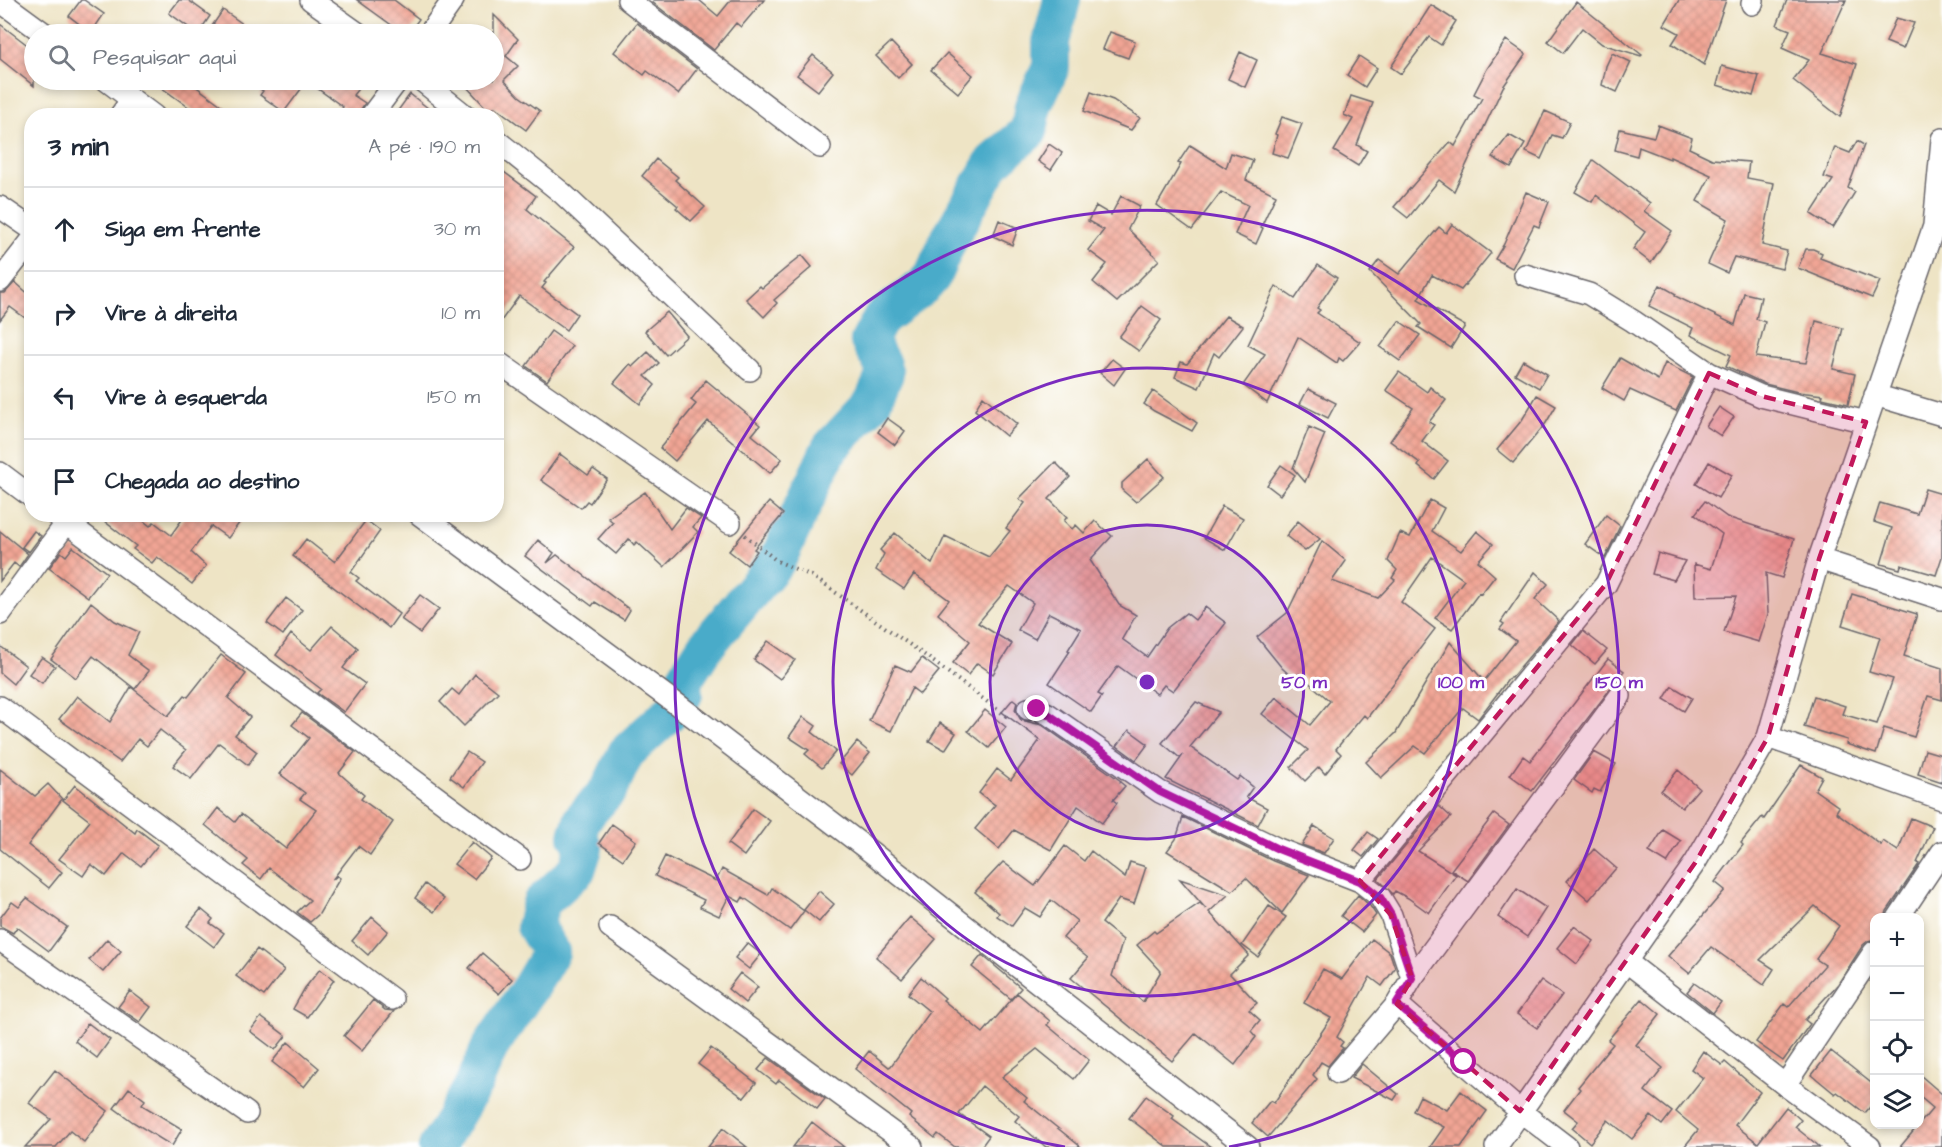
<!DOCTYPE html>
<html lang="pt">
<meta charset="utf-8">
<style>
:root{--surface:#fff;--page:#f2f2f3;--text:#1f2937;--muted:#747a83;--line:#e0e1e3}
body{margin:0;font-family:"Architects Daughter",sans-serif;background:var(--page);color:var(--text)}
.controls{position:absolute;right:18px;bottom:18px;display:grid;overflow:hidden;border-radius:12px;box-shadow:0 3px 9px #0003}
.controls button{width:54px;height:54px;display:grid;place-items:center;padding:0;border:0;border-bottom:2px solid var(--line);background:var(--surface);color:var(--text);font:30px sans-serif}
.stop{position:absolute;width:18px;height:18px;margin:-14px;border:4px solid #b5179e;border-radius:50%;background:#fff}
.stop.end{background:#b5179e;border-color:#fff;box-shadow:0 2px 6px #0008}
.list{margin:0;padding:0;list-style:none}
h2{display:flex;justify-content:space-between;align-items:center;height:78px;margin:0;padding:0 24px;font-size:26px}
h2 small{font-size:20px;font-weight:400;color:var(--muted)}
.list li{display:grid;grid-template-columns:39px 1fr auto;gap:18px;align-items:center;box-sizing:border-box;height:84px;padding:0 24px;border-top:2px solid var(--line)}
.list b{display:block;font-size:22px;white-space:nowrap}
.list em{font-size:20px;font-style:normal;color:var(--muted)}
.icon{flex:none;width:33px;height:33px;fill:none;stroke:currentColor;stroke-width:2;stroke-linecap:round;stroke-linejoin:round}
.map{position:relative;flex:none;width:1942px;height:1147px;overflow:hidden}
.search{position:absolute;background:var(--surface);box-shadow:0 3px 9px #0003;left:24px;top:24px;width:480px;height:66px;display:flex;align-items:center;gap:15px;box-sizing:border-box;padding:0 21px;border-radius:33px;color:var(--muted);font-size:22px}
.panel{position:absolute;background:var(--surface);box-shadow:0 3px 9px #0003;left:24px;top:108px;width:480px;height:414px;border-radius:24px}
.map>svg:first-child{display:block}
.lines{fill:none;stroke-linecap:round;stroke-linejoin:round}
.river{stroke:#4aabc9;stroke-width:38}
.building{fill:url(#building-cross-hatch)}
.minor-casing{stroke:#69666b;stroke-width:24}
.path{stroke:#69666b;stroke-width:4;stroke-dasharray:1.5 4.5;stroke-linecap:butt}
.minor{stroke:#fff;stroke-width:21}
.route{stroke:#b5179e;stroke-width:8}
.marked{fill:#c2185b;fill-opacity:0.2;stroke:#c2185b;stroke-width:4.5;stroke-dasharray:12 8;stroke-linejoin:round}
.ring{fill:none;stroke:#7b2cbf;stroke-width:3}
.centre{fill:#7b2cbf;stroke:#fff;stroke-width:3}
.ring-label{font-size:18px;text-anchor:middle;font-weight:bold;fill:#7b2cbf;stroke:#fff;stroke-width:6;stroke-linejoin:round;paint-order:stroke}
</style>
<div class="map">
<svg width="1942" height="1147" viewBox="0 0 1942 1147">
<defs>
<pattern id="building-cross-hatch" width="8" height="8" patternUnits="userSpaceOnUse" patternTransform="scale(1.5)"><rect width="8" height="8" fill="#f1a594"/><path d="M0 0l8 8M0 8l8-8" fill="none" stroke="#ce8e80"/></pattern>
</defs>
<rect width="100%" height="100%" fill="#fff"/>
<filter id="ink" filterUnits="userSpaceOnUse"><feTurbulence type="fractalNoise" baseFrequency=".0167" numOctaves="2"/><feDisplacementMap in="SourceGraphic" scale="12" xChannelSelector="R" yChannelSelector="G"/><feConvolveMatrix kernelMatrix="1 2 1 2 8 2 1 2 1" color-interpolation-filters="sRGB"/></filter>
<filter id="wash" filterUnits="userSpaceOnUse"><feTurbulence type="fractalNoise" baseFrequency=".008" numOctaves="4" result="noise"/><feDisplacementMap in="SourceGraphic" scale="24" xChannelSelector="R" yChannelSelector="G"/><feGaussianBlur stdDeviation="1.35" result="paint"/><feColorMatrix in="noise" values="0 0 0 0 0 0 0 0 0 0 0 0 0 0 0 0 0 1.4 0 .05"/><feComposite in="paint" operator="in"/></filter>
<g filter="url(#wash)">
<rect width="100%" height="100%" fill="#eee4c5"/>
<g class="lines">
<path class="river" d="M437 1147 474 1084 490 1047 531 986 551 952 535 926 541 903 577 870 584 848 577 836 583 818 609 789 626 753 678 705 684 694 682 683 705 647 777 561 830 448 872 403 885 374 881 362 869 341 881 318 925 285 932 277 948 241 993 162 1029 131 1033 106 1051 67V42L1062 0"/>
</g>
<g id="blocks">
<path class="building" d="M81 0H84L104 14 91 33 69 16Z
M179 0H188L210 16 198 34 169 13Z
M357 0H394L419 19 408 34H404Z
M654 0H699L718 16 731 0H764L741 27 736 23 714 50 652 2Z
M1679 0H1726L1704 65 1672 44 1679 33 1664 25Z
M1787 0H1846L1822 53 1857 64 1840 117 1793 80 1809 60 1782 48 1790 30 1777 25Z
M1576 2 1642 55 1641 56 1602 44 1582 28 1563 53 1548 41Z
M1431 5 1456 21 1441 45 1429 37 1401 74 1391 67Z
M223 10 257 34H224L212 26Z
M494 15 518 39 506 56 518 66 504 80 519 96 540 111 526 130 495 107 490 112 467 87 476 80H494Z
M1896 18 1914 23 1903 49 1886 42Z
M637 23 697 69 678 94 647 71 644 75 614 52Z
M0 24 34 50V86L0 59Z
M1110 32 1135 41 1128 58 1103 49Z
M1506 40 1526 54 1503 87 1454 191 1439 180 1408 218 1394 207 1450 142 1455 146 1482 98 1474 94 1487 69Z
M891 42 912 64 898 78 876 56Z
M1240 52 1257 60 1245 87 1228 79Z
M947 53 973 75 958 93 931 70Z
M1612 53 1631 62 1617 92 1602 85 1606 66Z
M813 55 833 72 818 91 797 75Z
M1359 56 1377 68 1365 87 1347 75Z
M1722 66 1759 76 1753 96 1717 85Z
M151 80H187L236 116H201Z
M247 80H365L353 95 365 103 357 116H337L343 107 307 81 284 112 260 95 263 91Z
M1091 92 1113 100 1140 118 1131 130 1084 111Z
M410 94 438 116H394Z
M1351 96 1373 103 1357 145 1367 151 1358 166 1334 151 1353 119 1344 115Z
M1545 111 1570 122 1562 138 1552 135 1541 159 1526 152Z
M1282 117 1302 124 1288 158 1272 153 1277 135 1275 134Z
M1658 125 1692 138 1689 148 1712 159 1749 162 1747 178 1774 183 1762 245 1787 251 1782 269 1734 257 1727 273 1708 264 1728 219 1697 201 1711 175 1670 157V159L1639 147 1637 156 1615 150 1620 129 1654 137Z
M1509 135 1525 144 1511 168 1492 157Z
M1857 141 1864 145 1848 188 1855 192 1833 228 1811 214 1833 180 1824 177 1835 147 1850 153Z
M1049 144 1062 153 1051 170 1038 161Z
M1190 145 1226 168 1231 153 1253 160 1246 180 1276 195 1261 227 1263 228 1256 244 1235 234 1248 205 1221 192 1192 230 1157 205 1181 164 1178 163Z
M656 159 678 177 675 180 705 207 691 221 676 208 678 206 642 176Z
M1593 160 1650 203 1644 211 1672 231 1651 263 1633 249 1645 232 1641 229 1596 195 1592 202 1575 192Z
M496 166 536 196 527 209 574 247 544 282 546 283 542 288 577 314 566 330 519 296 496 328Z
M1526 192 1549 202 1539 227 1534 225 1512 268 1495 259 1504 244Z
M1121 196 1140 206 1128 229 1159 260 1117 302 1093 282 1107 264 1088 250 1104 230 1088 221 1096 206 1111 215Z
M999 220 1018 228 1012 245 993 236Z
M1452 224 1491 253 1461 290 1432 275 1418 299 1465 326 1451 348 1418 327 1421 324 1370 272 1379 260 1399 274 1439 227 1446 233Z
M1806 249H1813L1822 253 1820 258 1880 281 1872 298 1798 268Z
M802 255 812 267 774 300 777 303 764 317 746 299 760 286 762 288Z
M1318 265 1337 278 1317 308 1320 310 1317 313 1360 342 1343 361 1339 358 1337 363 1298 337 1267 403 1243 385 1265 354 1248 345 1276 286 1295 299Z
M15 282 32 297V323L10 307 0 320V293H5Z
M1660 285 1676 294 1675 296 1735 325 1744 293 1761 297 1756 319 1765 322 1756 357 1806 363 1816 321 1843 328 1833 369 1855 374 1848 404 1822 398 1823 395 1798 392 1765 384 1726 366 1731 355 1690 335 1693 328 1649 306Z
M1142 306 1161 320 1139 351 1119 337Z
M667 312 687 336 666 355 645 331Z
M1226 316 1243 326 1219 357 1214 353 1199 388 1175 377 1181 362 1187 364Z
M1399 321 1420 335 1400 361 1380 347Z
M551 331 572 346 547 381 526 366Z
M648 352 659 363 645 376 655 385 640 404 614 383 630 364 633 366Z
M1620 358 1658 380 1665 363 1693 377 1676 411 1630 390 1624 401 1602 388Z
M1112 359 1125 369 1114 385 1100 373Z
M1523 360 1547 374 1539 388 1515 374Z
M1399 372 1427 392 1430 387 1446 400 1429 422 1434 425 1422 441 1448 461 1434 479 1418 466 1420 463 1390 441 1413 408 1386 390Z
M706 380 760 425 752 435 782 459 770 473 708 421 675 461 660 448 696 404 691 400Z
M1308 389 1336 403 1328 418 1300 404Z
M1153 391 1197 423 1192 431 1154 411 1144 404Z
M1537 395 1556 406 1546 423 1513 463 1497 450 1522 420Z
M983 396 1017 424 1006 436 975 410Z
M1719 407 1734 417 1721 436 1706 426Z
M887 418 905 431 895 445 878 432Z
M1309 427 1325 434 1305 482 1293 468Z
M560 454 588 475 593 469 607 479 590 503 587 501 581 508 541 480Z
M1148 459 1164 477 1136 502 1122 490V483Z
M1055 462 1070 477 1049 499 1067 517 1064 521 1072 529 1076 525 1084 533 1095 521 1112 536 1090 560 1119 605 1136 615 1122 639 1147 657 1167 628 1186 613 1195 620 1205 607 1226 623 1173 691 1164 685 1157 694 1118 666 1098 694 1102 696 1091 712 1049 683 1070 651 1068 650 1081 629 1049 613 1035 639 1018 630 1033 603 1009 586 978 623 1012 644 993 674 977 663 968 675 953 663 970 641 938 614 949 600 914 574 904 589 876 570 884 554 880 550 895 533 932 564 945 536 989 557 1010 531 1006 528 1025 503 1019 499Z
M1709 462 1732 475 1718 498 1696 484Z
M1281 465 1295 475 1280 495 1267 485Z
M1925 489 1942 494V557L1936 575 1901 565 1900 569 1881 564 1892 528 1874 522 1880 503 1917 514Z
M645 492 670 529 686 508 701 518 693 527 698 532 664 567 637 542 634 545 629 539 616 554 598 539 613 522 608 518Z
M1430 500 1444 508 1432 531 1461 551 1477 531 1493 544 1478 561 1495 576 1481 594 1479 593 1452 629 1435 618 1464 580 1432 557 1401 602 1435 629 1367 718 1364 715 1336 749 1341 754 1325 774 1319 767 1305 781 1291 767 1308 750 1262 714 1276 697 1310 725 1330 701 1299 674 1294 679 1282 668 1257 637 1287 613 1322 541 1346 561 1332 581 1378 598 1395 580 1392 578 1397 570 1388 561 1400 533 1410 537Z
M1705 501 1727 517 1794 539 1782 578 1766 573 1768 614 1759 642 1724 632 1736 596 1695 597 1694 564 1711 569 1722 534 1695 514Z
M769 502 783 514 754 549 757 551 747 565 729 551Z
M1222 506 1243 518 1225 550 1204 538Z
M95 514H135L150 526 154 522 171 535 186 514H246L228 538 211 526 191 552 206 566 192 584 157 557 152 563 133 549 136 546Z
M1606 515 1620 526 1605 558 1585 544Z
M366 520 380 531 351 572 359 578 356 581 399 614 389 628 379 620 378 621 293 556 306 539 335 562Z
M1298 521 1320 539 1305 551 1286 536Z
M0 531 28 554 19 567 14 563 0 581Z
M34 531 41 536 29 552 22 547Z
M538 540 554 553 547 563 557 555 630 610 624 620 595 602 592 606 525 556Z
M73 547 107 573 88 597 49 568 61 552 66 556Z
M1658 553 1685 561 1674 580 1652 574Z
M1535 572 1548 584 1535 599 1559 621 1511 678 1510 677 1478 719 1463 708 1425 753 1415 746 1381 778 1366 762 1396 733 1450 642 1484 681 1516 641 1500 629 1504 624 1501 622Z
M1852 594 1917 614 1904 656 1942 668V700L1928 696 1914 737 1884 728 1876 754 1846 744 1847 740 1804 727 1814 696 1845 706 1842 714 1877 724 1893 679 1869 672 1880 637 1842 625Z
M420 595 439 609 420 633 401 619Z
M286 598 302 610 283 635 267 623Z
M91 602 115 621 139 632 128 655 149 671 135 689 93 656 76 678 51 659Z
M332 626 358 648 343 668 365 684 344 712 317 693 321 689 276 655 291 634 311 650Z
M1583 631 1607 650 1595 664 1572 645Z
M768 641 795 660 780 679 754 660Z
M0 646 26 666 13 684 0 673Z
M221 655 246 674 228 698 250 717 235 735 257 752 248 765 219 743 191 779 173 766 186 750 160 730 147 746 138 739 120 762 59 719 77 696 110 722 131 687 168 716 185 695 188 697Z
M42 657 55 666 42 683 29 674Z
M922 658 939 671 920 694 912 688 891 731 869 721 895 665 911 672Z
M1608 659 1624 671 1532 791 1510 775 1523 756 1530 761Z
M475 674 498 692 464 726 440 702 452 689 459 695Z
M1672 686 1692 698 1684 711 1664 699Z
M1013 699 1017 702 1015 710 1021 720 1042 725 1121 781 1120 782 1125 786 1113 800 1117 803 1102 823 1078 806 1051 850 1014 830 999 849 975 829 995 805 979 793 997 769 1011 780 1040 740 1002 712Z
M1196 702 1219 712 1190 747 1237 780 1240 776 1253 787 1246 797 1267 808 1258 825 1166 779 1183 755 1180 758 1162 743Z
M985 710 1006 727 989 748 968 731Z
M302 713 355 752 339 773 364 795 361 799 393 822 370 855 358 846 332 880 337 876 340 878 319 914 310 922 297 912 310 900 269 868 261 879 243 865 248 860 205 825 218 808 235 822 241 814 286 849 316 810 300 799 305 793 280 774 309 738 292 725Z
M803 717 816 726 812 732 836 751 822 768 805 754 809 750 789 737Z
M940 723 956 733 945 750 929 741Z
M1129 730 1148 744 1136 760 1117 746Z
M857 742 870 753 852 775 839 764Z
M1925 750 1942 755V782L1918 774Z
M467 752 482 762 464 787 450 777Z
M1594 752 1616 764 1600 792 1594 789 1592 793 1574 780Z
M1801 765 1822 777 1815 790 1839 807 1836 812 1881 845 1883 841 1898 851 1911 818 1933 827 1917 863 1919 864 1887 911 1885 918H1875V939L1868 941 1863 945 1838 984 1805 1020 1810 1024 1783 1061 1756 1042 1784 1004 1788 1007 1825 965 1816 959 1839 926 1815 906 1760 960 1774 969 1764 985 1711 947 1689 973 1668 956 1725 890 1715 882 1743 845 1741 843 1762 817 1764 819Z
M0 769 35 796 48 784 62 799 28 845 62 872 49 888 0 849Z
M1678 770 1699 788 1682 808 1661 791Z
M75 785 135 833 137 829 158 845 141 866 124 853 106 876 91 864 83 876 59 859 90 821 63 800Z
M1439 806 1451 817 1418 851 1456 875 1429 913 1408 898 1395 891 1393 894 1378 879Z
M753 809 770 821 744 856 728 844Z
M1494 814 1509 825 1468 881 1451 870Z
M1183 817 1273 861 1309 875 1282 913 1246 878 1232 891 1167 851 1176 839Z
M612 824 636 841 623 860 599 843Z
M1314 826 1334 838 1324 853 1302 845Z
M1663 830 1681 841 1667 863 1649 852Z
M1368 832 1378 839 1363 857 1354 850Z
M472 842 491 858 474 879 454 864Z
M1065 846 1084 861 1091 851 1125 878 1130 862 1146 867 1134 904 1119 899 1102 923 1123 940 1112 976 1143 1002 1161 971 1137 945 1154 931 1156 933 1200 903 1206 909 1180 879 1228 895 1209 912 1249 955 1230 974 1257 1003 1249 1010 1260 1020 1251 1031 1256 1037 1235 1065 1196 1033 1172 1061 1071 978 1088 958 1063 938 1077 921 1051 900 1040 917 1025 908 1012 926 997 916 999 913 975 892 1003 862 1035 886Z
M1594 849 1616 868 1589 900 1567 881Z
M665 856 716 881 722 869 768 895 772 888 804 911 790 930 743 897 740 902 729 896 719 916 700 907 704 900 655 876Z
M425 884 444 899 434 912 415 898Z
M1517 889 1546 908 1527 937 1498 917Z
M819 891 834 904 819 922 804 910Z
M1358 895 1370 906 1376 915 1362 932 1341 916Z
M27 898 67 927 49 951 17 927 13 933 0 926V918L12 902 19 907Z
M1269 906 1286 917 1258 957 1242 945Z
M201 909 213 919 210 923 224 933 214 947 187 926Z
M372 917 388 931 368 955 352 941Z
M910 917 936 939 902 979 876 957Z
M1574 926 1594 941 1577 964 1557 948Z
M107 939 121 951 103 972 89 960Z
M1372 939 1390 953 1395 968 1382 986 1370 977 1337 1037 1343 1042 1340 1046 1343 1048 1328 1066 1321 1062 1313 1075 1317 1079 1268 1137 1252 1123 1270 1101 1274 1103 1331 1018 1304 1003 1323 969 1342 979Z
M747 943 761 954 749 969 735 958Z
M257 949 284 970 264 996 236 976Z
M482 953 512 979 499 994 469 968Z
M982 955 1021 988 1011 999 972 967Z
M320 969 334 980 307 1017 293 1009 305 988Z
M740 973 758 987 745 1003 728 989Z
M921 977 945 998 943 1000 983 1033 1017 993 1050 1021 1047 1025 1089 1060 1074 1079 1037 1049 1002 1077 1027 1098 1024 1101 1081 1147H1046L1015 1121 1019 1116 982 1086 959 1114 989 1136 981 1147H955L938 1134 935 1138 909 1117 911 1114 855 1069 869 1051 889 1067 891 1066 930 1012 908 994Z
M1541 980 1562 995 1537 1028 1517 1014Z
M1694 983 1721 1002 1713 1013 1687 992Z
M130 991 151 1007 140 1022 118 1007Z
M1642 999 1660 1014 1636 1045 1663 1068 1645 1091 1672 1112 1662 1125 1651 1116 1632 1139 1608 1120 1590 1143 1572 1128 1578 1121 1564 1110 1580 1089 1578 1087 1613 1044 1608 1040Z
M373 1000 385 1010 394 1011 362 1051 344 1036Z
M261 1017 286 1036 275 1050 250 1031Z
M88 1023 110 1040 97 1058 75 1041Z
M288 1042 319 1068 304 1087 272 1062Z
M711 1048 756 1083 744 1098 698 1064Z
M1703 1051 1722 1065 1725 1062 1760 1092 1735 1125 1758 1143 1786 1107 1801 1120 1795 1127 1820 1147H1684L1698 1130 1676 1112 1703 1078 1691 1069Z
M1831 1051 1875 1086V1101L1865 1113 1837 1092 1835 1094 1812 1075Z
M768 1058 825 1099 817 1109 779 1080 776 1084 758 1070Z
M1362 1064 1398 1094 1394 1100 1351 1078Z
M55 1070 108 1111 84 1142 70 1131 56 1147H25L51 1119 29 1103Z
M1920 1075 1942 1094V1147H1900L1933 1108 1920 1097Z
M129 1088 145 1100 142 1105 182 1129 172 1146 133 1122 114 1108Z
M1461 1091 1487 1111 1461 1147H1430L1444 1127 1413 1111 1420 1096 1447 1110Z
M1146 1096 1174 1116 1172 1119 1211 1147H1167L1129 1118Z
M812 1122 844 1147H793Z
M723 1128 747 1147H708Z"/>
</g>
</g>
<g filter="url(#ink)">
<use href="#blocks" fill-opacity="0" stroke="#69666b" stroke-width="1.5"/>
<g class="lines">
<g class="minor-casing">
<path id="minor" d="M311 0 359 34
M628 0 820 147
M0 1 45 34
M1752 4 1753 0
M429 34 453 0
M106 80 154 116
M421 80 466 116
M120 116 132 99
M371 116 398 80
M496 140 562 193 750 370
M0 207 32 229
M1934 225 1942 139
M1525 275 1589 294 1633 321 1709 373 1761 396 1866 422
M0 281 32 240
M496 361 730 523
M1875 395 1942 415
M0 473 32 497
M55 514 520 859
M419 514 678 705 871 852 1248 1147
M1819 559 1942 599
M0 614 73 514
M0 707 392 999
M1028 709H1037L1048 714 1160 792 1278 849 1360 881
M1768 737 1942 799
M1898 918 1942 852
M610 927 912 1147
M0 940 247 1113
M1627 962 1785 1085 1870 1147
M1412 978 1391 915 1380 897 1360 881 1606 584 1709 373
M1397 1004 1520 1111 1567 1147
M1338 1073 1397 1004 1412 978 1620 696
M1785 1085 1874 952
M1496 1147 1695 863 1768 737 1819 559 1934 226 1942 210"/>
</g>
<path class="path" d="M745 535 777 561 812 576 926 656 1006 716 1010 717"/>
<use href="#minor" class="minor"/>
</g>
</g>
<g class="lines" filter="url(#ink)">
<path class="route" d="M1037 709 1048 714 1160 792 1278 849 1360 881 1380 897 1391 915 1412 978 1396 1004 1464 1062"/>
</g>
<path class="marked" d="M1709 373 1761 396 1866 422 1819 559 1768 737 1695 863 1520 1111 1397 1004 1412 978 1391 915 1360 881 1606 584Z"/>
<circle cx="1147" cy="682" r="157" fill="#7b2cbf" fill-opacity=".12"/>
<g class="ring">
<circle cx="1147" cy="682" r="157"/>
<circle cx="1147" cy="682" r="314"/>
<path d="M1065 1147A472 472 0 1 1 1229 1147"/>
</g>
<circle cx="1147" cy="682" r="9" class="centre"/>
<g class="ring-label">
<text x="1304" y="688">50 m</text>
<text x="1461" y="688">100 m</text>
<text x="1619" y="688">150 m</text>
</g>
</svg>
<div class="controls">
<button>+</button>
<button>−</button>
<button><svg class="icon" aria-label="locate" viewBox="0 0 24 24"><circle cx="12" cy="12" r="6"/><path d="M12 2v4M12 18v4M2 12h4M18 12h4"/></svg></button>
<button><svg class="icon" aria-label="layers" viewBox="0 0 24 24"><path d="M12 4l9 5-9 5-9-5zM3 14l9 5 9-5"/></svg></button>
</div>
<div class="stop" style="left:1464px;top:1062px"></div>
<div class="stop end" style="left:1037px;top:709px"></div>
<div class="search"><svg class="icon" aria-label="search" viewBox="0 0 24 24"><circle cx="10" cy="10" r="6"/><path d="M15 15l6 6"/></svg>Pesquisar aqui</div>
<section class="panel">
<h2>3 min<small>A pé · 190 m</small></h2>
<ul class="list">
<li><svg class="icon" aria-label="ahead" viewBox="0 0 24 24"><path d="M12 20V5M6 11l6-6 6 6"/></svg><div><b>Siga em frente</b></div><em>30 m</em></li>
<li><svg class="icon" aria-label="right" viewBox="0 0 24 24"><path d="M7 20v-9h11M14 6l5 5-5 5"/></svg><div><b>Vire à direita</b></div><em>10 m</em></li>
<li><svg class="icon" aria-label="left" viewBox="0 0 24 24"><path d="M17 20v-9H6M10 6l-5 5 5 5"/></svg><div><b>Vire à esquerda</b></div><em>150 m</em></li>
<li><svg class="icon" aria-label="arrive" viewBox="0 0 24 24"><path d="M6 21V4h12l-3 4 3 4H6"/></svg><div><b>Chegada ao destino</b></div></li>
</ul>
</section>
</div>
